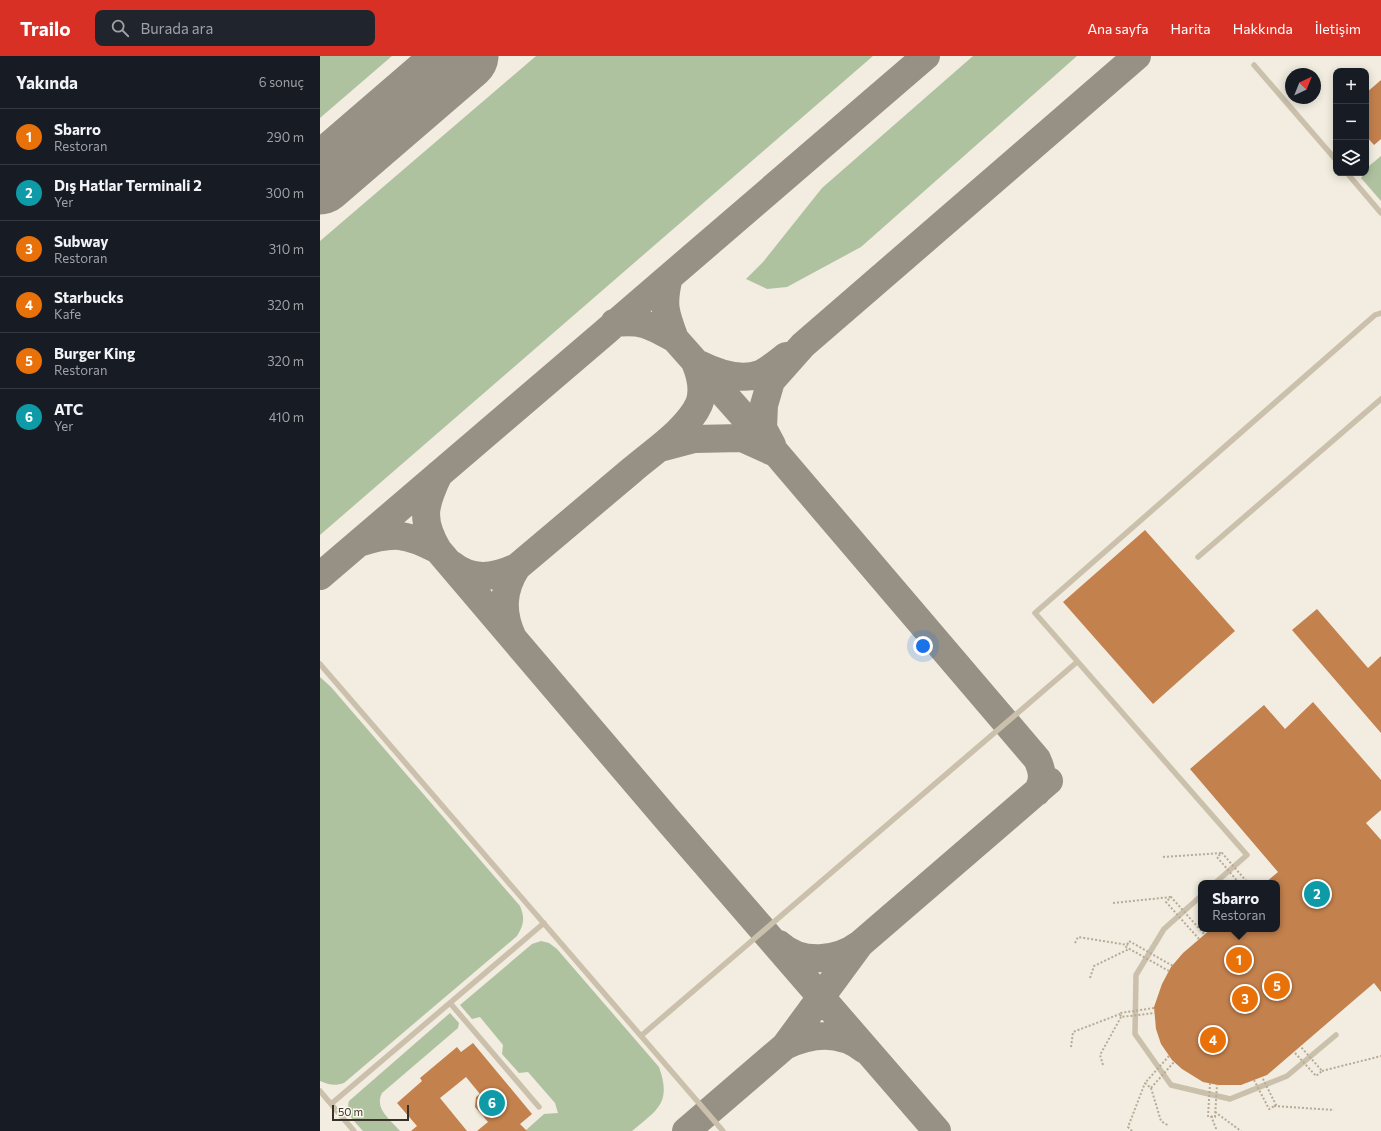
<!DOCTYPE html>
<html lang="tr">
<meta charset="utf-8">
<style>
:root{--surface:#171b24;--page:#20242c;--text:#f1f3f6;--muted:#9ea1a6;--line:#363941;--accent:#d93025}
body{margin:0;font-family:Commissioner,sans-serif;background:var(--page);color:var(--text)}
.controls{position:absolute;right:12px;top:12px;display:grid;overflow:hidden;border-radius:8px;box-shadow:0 2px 10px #0003}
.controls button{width:36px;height:36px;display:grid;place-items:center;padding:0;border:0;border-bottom:1px solid var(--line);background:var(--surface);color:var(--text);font:20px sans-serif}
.compass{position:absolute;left:965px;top:12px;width:36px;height:36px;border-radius:50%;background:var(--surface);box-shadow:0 2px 10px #0003;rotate:43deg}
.scale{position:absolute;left:12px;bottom:10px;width:77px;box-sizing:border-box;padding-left:4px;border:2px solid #39322a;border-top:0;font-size:11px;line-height:14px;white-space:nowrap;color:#39322a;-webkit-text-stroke:3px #faf6ec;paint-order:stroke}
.you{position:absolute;left:603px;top:590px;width:14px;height:14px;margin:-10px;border:3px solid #fff;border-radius:50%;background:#1a73e8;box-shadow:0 0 0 6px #1a73e833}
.badge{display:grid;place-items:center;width:26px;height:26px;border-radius:50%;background:var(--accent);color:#fff;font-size:13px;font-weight:700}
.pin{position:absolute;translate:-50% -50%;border:2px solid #fff;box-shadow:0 1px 4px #0006}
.popup{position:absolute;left:878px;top:824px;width:82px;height:52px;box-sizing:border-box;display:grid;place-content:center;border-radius:8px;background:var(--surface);filter:drop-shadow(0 1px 3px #0005);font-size:13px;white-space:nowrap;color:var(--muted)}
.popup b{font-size:15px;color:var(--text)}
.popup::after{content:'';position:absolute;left:50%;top:100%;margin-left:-8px;border:8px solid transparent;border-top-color:var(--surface)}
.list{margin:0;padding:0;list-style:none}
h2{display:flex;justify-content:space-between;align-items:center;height:52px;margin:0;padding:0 16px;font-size:17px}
h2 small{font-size:13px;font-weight:400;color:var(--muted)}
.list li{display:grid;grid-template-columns:26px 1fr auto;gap:12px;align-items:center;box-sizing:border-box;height:56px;padding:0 16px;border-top:1px solid var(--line)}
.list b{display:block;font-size:15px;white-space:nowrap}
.list p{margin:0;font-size:13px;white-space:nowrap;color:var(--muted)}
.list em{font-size:13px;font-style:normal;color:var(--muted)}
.icon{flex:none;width:22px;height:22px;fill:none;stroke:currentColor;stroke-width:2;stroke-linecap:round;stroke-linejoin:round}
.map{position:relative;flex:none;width:1061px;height:1075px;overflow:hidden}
header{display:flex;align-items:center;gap:24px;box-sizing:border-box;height:56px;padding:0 20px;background:var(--accent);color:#fff}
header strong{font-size:19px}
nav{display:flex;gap:22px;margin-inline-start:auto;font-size:14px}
.search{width:280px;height:36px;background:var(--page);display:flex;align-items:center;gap:10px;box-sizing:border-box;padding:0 14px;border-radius:8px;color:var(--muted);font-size:15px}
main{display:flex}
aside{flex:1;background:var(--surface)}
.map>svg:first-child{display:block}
.green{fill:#afc2a0}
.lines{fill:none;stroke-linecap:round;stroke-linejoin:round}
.taxiway{stroke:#969085;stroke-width:28}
.runway{stroke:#969085;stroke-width:69}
.building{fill:#c3814d}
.path{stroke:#b7aa96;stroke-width:2;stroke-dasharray:2 2;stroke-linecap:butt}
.service{stroke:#cbc0ab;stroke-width:5.5}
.path-bridge{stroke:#b7aa96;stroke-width:2;stroke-dasharray:2 2;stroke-linecap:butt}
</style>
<header>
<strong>Trailo</strong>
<div class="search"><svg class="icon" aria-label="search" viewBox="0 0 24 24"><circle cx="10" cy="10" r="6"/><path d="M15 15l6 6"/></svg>Burada ara</div>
<nav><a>Ana sayfa</a><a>Harita</a><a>Hakkında</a><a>İletişim</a></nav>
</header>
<main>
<aside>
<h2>Yakında<small>6 sonuç</small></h2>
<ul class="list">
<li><span class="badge" style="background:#e8710a">1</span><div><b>Sbarro</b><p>Restoran</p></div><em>290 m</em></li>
<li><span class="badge" style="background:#0f9aa8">2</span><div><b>Dış Hatlar Terminali 2</b><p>Yer</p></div><em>300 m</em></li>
<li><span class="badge" style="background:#e8710a">3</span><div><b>Subway</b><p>Restoran</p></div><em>310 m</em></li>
<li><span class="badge" style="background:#e8710a">4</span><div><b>Starbucks</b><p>Kafe</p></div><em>320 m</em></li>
<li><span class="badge" style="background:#e8710a">5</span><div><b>Burger King</b><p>Restoran</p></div><em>320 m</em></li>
<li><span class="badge" style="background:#0f9aa8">6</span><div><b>ATC</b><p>Yer</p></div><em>410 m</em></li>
</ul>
</aside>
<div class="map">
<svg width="1061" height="1075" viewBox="0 0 1061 1075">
<rect width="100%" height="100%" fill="#f2ede0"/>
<path class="green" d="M0 0H72L0 62Z
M216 0H553L0 479V185Z
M653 0H757L541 191 467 231 447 233 426 223 443 206 502 132Z
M1061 100V145L1041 122 1049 110Z
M0 621 11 631 200 850C205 862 204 869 197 880L24 1027C15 1030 9 1029 0 1025Z
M221 885 229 887 237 893 339 1011C352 1047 337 1054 312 1075H205L224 1058 238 1057 235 1047 208 1016 199 1017 182 998 183 989 160 961 152 963 140 949 212 888Z
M130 957 139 967 138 972 62 1037C54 1053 70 1063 80 1075H43C35 1066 25 1058 29 1045Z"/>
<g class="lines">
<path class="taxiway" d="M294 267C323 264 330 269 355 283 345 257 342 248 349 221
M355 283 456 397 717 703C723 716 724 724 717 736
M379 308C397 317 420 325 440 318 449 314 458 306 466 300
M452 389 443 372 444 349 451 325 483 289 817 0
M340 392 374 383 422 382 453 396
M39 487C73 476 86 477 118 494L346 762 617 1075
M118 494C100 464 104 449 119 418
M131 508C152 525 173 522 197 511 235 479 274 446 312 414 333 396 368 373 379 348 384 335 380 318 375 306
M0 520C202 347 405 174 606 0
M193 582C181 557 182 534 197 511
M459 888C482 909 517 905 540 888
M465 990C492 977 521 975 545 994
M366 1075 465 990 540 888 729 725"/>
<path class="runway" d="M0 124 144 0"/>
</g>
<path class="building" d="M1061 24V83L1054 89 1046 80V37Z
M825 474 915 575 833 648 743 546Z
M997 553 1048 612 1061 600V677L972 574Z
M993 646 1061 724V754L1046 767 1061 784V936L1054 927 947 1019 921 1029H898L883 1026 862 1013 852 1004 841 988 836 973 834 951 842 928 851 911 863 897 891 873H957V827H945L958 816 870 713 944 649 965 673Z
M153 987 212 1058 200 1068 207 1075H157L168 1066 155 1051 156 1041 160 1038 146 1021 120 1042 147 1075H91L97 1070 77 1047 102 1025 100 1022 137 991 141 996Z"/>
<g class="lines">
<path class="path" d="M843 801 902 797
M793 847 851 841
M755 887 758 881 808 889
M770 922 774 910 809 893
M751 991 753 976 800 958
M783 1009 780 999 801 961
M1002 1015 1061 1000
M831 1032 841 1065 849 1070
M954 1050 1014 1054
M895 1056 921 1075
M891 1060 897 1075
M812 1075 808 1071 825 1027"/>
<path class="service" d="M934 9 1016 104
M1027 117 1061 157
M878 501 1061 343
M0 608 403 1075
M895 827 927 799 715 557 1055 259 1061 257
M881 840 844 873 816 919 815 978 851 1029 910 1043 967 1020 1016 979
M130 947 219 1051
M322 979 757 606
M0 1035 34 1075
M11 1048 224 867"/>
<path class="path-bridge" d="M919 827 897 801 902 797 928 827
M879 883 846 846 851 841 885 879
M849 915 806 891 809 885 853 910
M834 952 800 957 801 961 835 957
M975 997 996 1020 1002 1015 981 991
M849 1000 825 1027 831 1032 854 1006
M934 1024 949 1053 956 1049 942 1021
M890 1027 888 1060 895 1061 897 1029"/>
</g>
</svg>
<div class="controls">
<button>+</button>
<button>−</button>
<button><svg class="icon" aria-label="layers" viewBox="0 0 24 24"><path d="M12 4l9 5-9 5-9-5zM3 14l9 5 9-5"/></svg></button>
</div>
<svg class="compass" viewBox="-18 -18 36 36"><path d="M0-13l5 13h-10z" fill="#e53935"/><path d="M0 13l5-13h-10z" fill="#9ea1a6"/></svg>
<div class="scale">50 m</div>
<div class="you"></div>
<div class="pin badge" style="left:919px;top:904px;background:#e8710a">1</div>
<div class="popup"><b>Sbarro</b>Restoran</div>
<div class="pin badge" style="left:997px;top:838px;background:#0f9aa8">2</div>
<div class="pin badge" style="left:925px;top:943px;background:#e8710a">3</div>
<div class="pin badge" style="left:893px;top:984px;background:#e8710a">4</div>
<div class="pin badge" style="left:957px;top:930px;background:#e8710a">5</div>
<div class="pin badge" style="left:172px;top:1047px;background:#0f9aa8">6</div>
</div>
</main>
